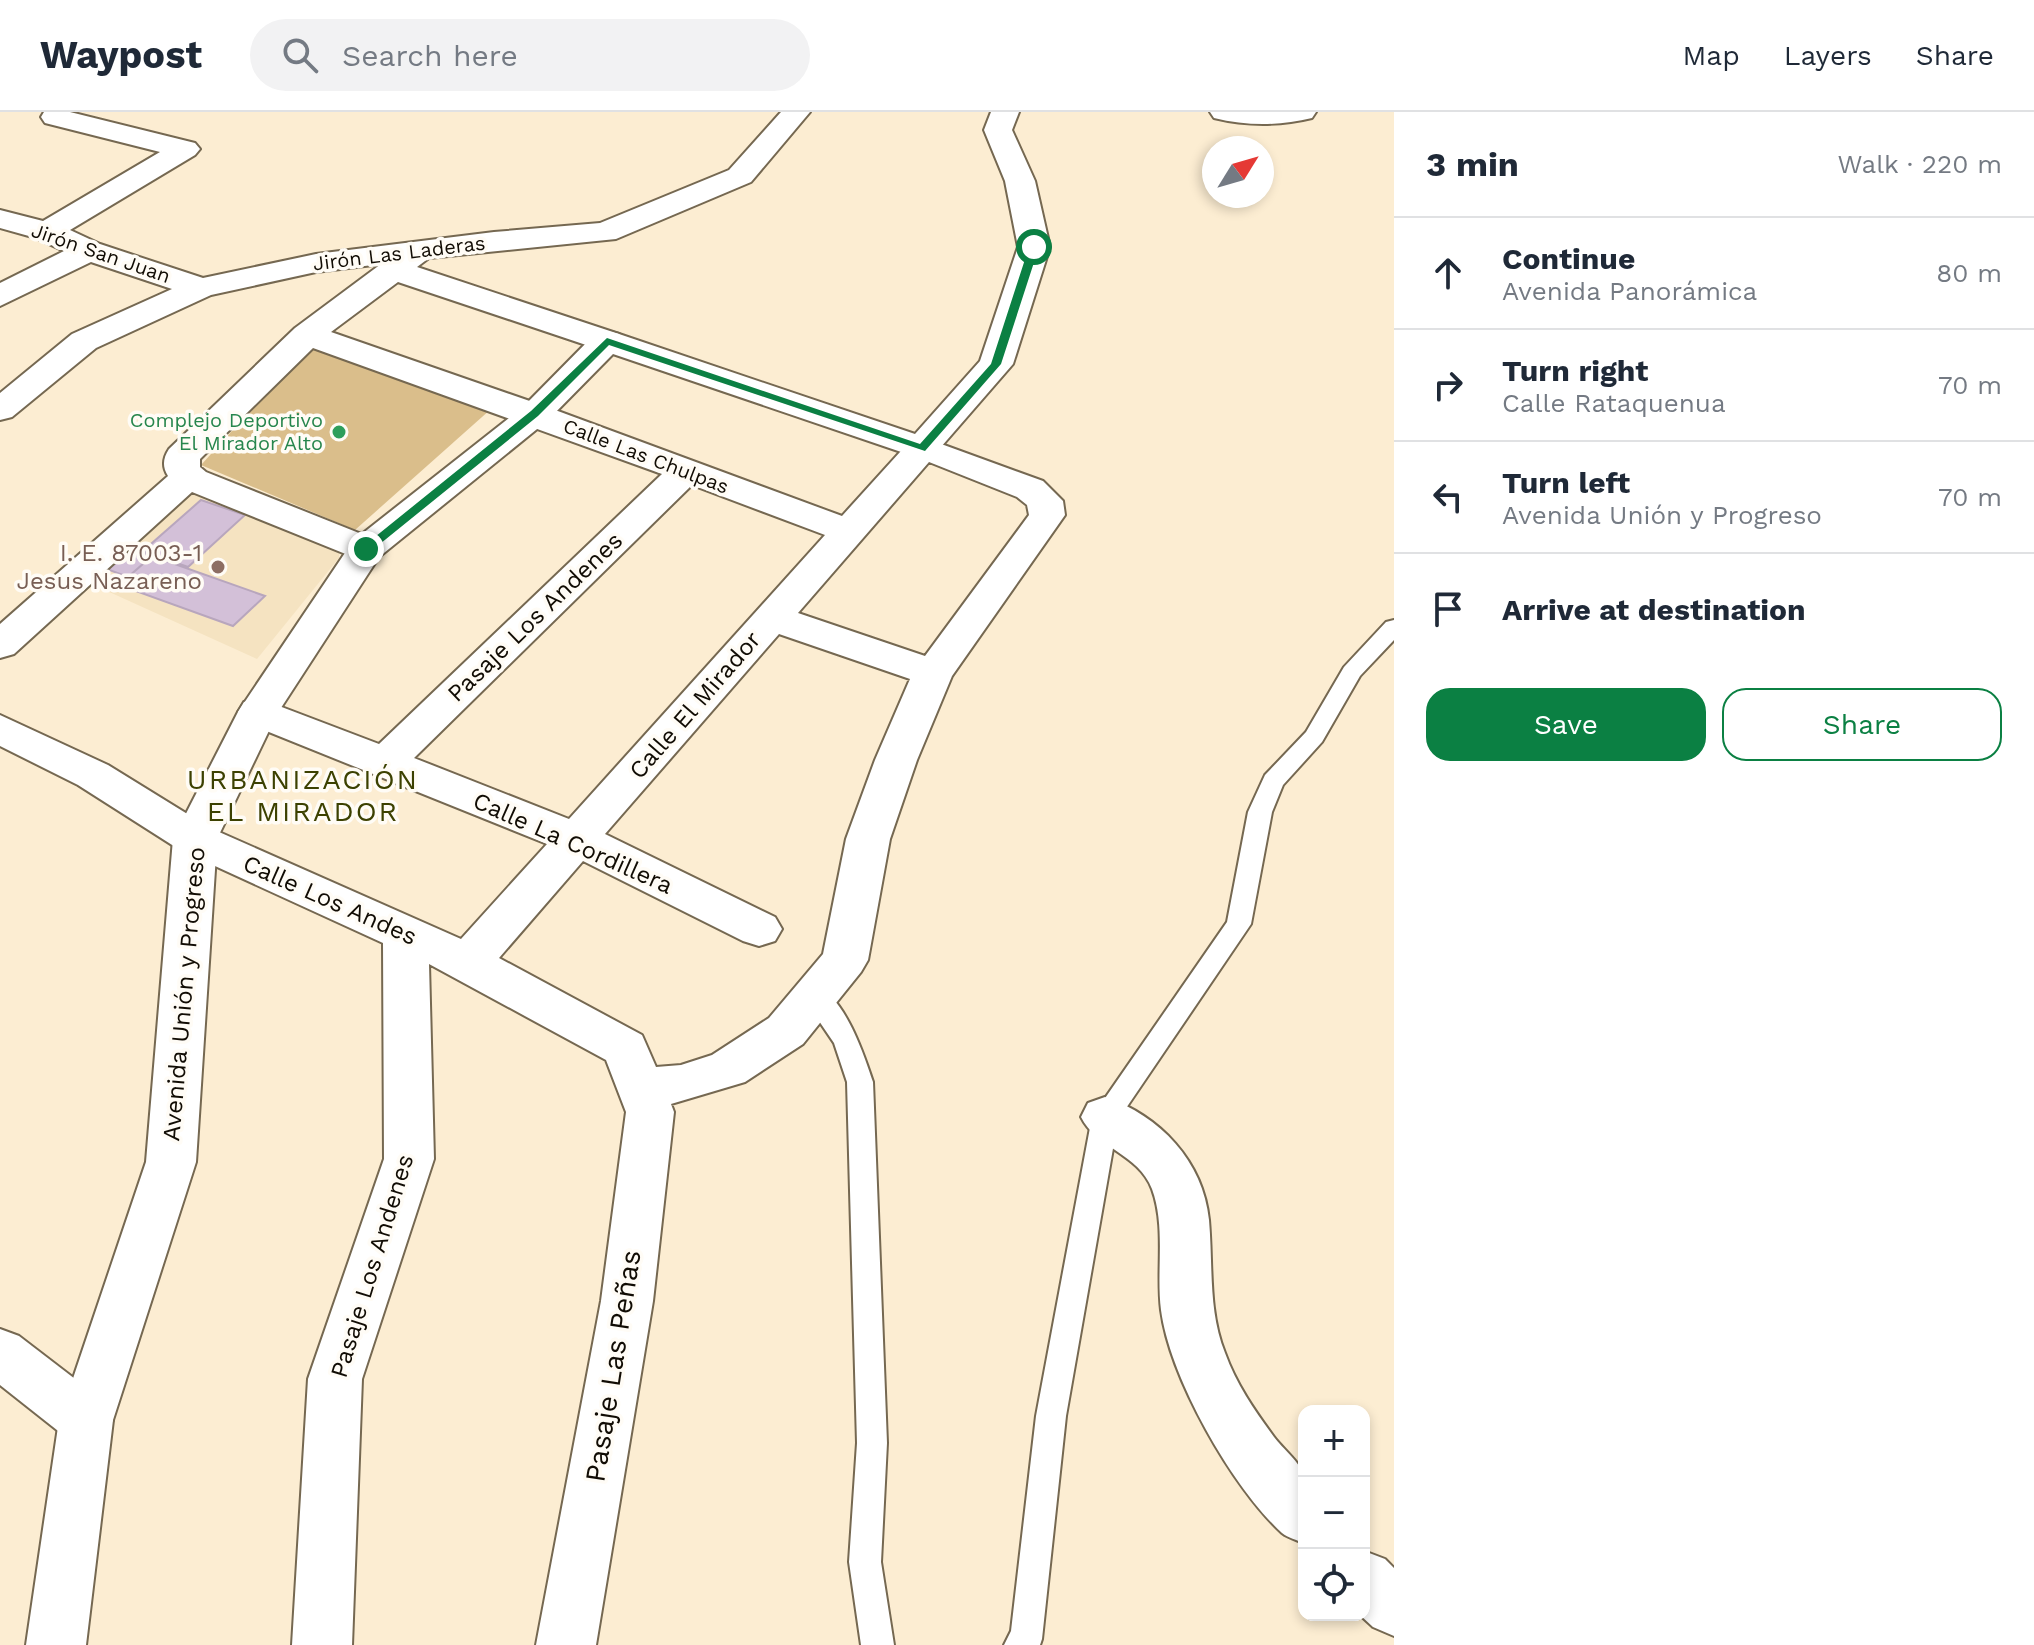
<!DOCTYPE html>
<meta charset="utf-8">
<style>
:root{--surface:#fff;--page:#f2f2f3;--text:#1f2937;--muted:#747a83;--line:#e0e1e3;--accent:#0b8043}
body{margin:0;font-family:"Work Sans",sans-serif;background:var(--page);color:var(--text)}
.controls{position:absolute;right:24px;bottom:24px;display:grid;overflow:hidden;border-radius:16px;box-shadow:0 4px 12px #0003}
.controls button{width:72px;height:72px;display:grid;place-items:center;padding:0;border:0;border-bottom:2px solid var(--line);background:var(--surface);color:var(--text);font:40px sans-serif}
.compass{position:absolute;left:1202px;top:24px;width:72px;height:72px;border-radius:50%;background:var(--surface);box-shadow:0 4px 12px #0003;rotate:53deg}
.stop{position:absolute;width:24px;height:24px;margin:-18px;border:6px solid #0b8043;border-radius:50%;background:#fff}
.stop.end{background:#0b8043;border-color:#fff;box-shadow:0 2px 8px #0008}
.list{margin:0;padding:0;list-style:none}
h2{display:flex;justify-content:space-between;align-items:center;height:104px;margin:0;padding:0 32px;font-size:34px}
h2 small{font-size:26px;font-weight:400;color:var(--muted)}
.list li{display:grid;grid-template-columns:52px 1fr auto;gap:24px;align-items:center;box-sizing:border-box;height:112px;padding:0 32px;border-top:2px solid var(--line)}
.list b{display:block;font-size:30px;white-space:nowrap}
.list p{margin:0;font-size:26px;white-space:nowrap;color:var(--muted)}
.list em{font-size:26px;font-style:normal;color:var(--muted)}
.actions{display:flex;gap:16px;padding:24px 32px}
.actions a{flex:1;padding:18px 0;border:2px solid var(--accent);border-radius:24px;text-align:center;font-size:28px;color:var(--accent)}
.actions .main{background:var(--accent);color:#fff}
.icon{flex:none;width:44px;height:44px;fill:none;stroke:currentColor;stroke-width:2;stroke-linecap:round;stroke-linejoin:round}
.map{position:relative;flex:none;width:1394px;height:1533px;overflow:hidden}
header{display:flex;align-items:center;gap:48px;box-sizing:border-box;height:112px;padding:0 40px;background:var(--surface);border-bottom:2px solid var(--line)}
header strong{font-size:38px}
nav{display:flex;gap:44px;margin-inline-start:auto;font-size:28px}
.search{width:560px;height:72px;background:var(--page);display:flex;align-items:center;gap:20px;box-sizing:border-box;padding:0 28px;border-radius:44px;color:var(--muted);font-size:30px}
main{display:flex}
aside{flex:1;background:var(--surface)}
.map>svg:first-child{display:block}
.built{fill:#f5e3c1}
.green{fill:#dabe8b}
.building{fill:#d3c0d8;stroke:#b8a6bd;stroke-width:2}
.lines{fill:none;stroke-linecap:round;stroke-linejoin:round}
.service-casing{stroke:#756851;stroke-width:4}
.minor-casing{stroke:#756851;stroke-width:4}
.tertiary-casing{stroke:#756851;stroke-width:4}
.secondary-casing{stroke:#756851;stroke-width:4}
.service{fill:#fff;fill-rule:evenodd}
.minor{fill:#fff;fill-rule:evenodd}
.tertiary{fill:#fff;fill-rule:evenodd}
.secondary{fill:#fff;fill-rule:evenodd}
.route{fill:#0b8043}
.leisure-dot{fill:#2e9e5b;stroke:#fffcf6;stroke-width:3}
.education-dot{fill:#8d6e63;stroke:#fffcf6;stroke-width:3}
.labels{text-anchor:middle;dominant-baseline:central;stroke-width:7;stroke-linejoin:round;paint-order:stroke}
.far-street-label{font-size:20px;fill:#110c04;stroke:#fffcf6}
.far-leisure-label{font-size:20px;fill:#27864d;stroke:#fffcf6;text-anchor:end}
.education-label{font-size:24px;fill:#785e54;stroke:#fffcf6;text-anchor:end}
.street-label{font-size:24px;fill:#110c04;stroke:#fffcf6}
.quarter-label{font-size:28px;letter-spacing:2px;fill:#3c4101;stroke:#fffcf6}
.near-street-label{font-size:28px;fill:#110c04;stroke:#fffcf6}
</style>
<header>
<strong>Waypost</strong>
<div class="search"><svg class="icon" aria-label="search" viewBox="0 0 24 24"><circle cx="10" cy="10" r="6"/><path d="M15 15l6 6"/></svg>Search here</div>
<nav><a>Map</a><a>Layers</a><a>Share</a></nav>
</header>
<main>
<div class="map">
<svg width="1394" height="1533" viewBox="0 0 1394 1533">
<rect width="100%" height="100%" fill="#fcedd2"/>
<path class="built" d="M197 378 339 439V446L257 547 85 469 183 381Z"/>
<path class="green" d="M309 234 491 297 355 418 201 353Z"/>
<path class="building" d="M201 388 245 403 188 455 143 439Z
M128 435 152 444 128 465 104 456Z
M152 444 265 484 233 514 119 473Z"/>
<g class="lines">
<g class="service-casing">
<path id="service" d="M1394 508V528L1360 564 1322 630 1283 673 1272 700 1251 812 1118 1008 1066 1304 1042 1527 1040 1533H1004L1011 1519 1036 1304 1092 1005 1227 810 1248 700 1265 663 1306 620 1344 555 1386 510Z
M815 874C844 883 864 943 873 970L887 1331 881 1450 894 1533H861L849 1450 857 1331 847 970 834 931 802 884 806 877Z"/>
</g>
<g class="minor-casing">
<path id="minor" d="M44 0H70L195 31 200 37 195 43 70 118 100 132 203 166 316 142 494 120 600 111 729 58 781 0H810L751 70 616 127 429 146 417 155 619 222 624 229 619 236 607 239 595 236 398 170 331 220 547 295 842 404 910 329 922 325 1043 369 1063 389 1065 403 952 564 917 648 890 727 868 848 861 860 803 932 745 970 671 992 674 1000 653 1189 596 1533H536L601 1189 626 1000 606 948 429 852 434 1047 362 1267 352 1533H292L308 1267 384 1047 383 831 180 738 78 673 0 634V603L108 653 210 716 461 827 547 732 244 610 238 600 244 590 258 586 379 632 662 362 313 236 200 347V355L206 360 379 429 385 437 379 445 366 449 353 445 192 380 14 542 0 546V512L168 364C162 355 163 346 169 337L295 216 381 152 316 160 211 183 96 236 12 305 0 308V281L72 222 172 177 91 150 0 194V171L64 139 36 126 0 116V98L43 109 160 40 45 11 41 5ZM929 350 1017 385 1027 393 1029 403 925 544 798 501ZM692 373 825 423 569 707 414 646ZM779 522 910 567 875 648 846 727 823 842 769 906 712 943 681 953 656 955 642 923 499 846 583 749 743 829 759 834 775 829 782 817 775 805 605 722Z
M1210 0H1316L1312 6C1279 14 1247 14 1214 6Z
M1105 985C1160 1004 1203 1049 1209 1108 1213 1153 1208 1199 1225 1241 1236 1272 1255 1299 1274 1325 1282 1336 1301 1351 1304 1364 1309 1383 1304 1411 1304 1431 1297 1428 1288 1426 1282 1421 1232 1375 1170 1266 1161 1198 1156 1159 1166 1115 1152 1077 1139 1042 1096 1036 1081 1005L1088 991Z
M1364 1439 1385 1447 1394 1456V1524L1373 1515 1360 1503H1364Z"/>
</g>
<g class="tertiary-casing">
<path id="tertiary" d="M0 1217 19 1224 105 1290 113 1308 105 1326 86 1333 67 1326 0 1273Z"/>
</g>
<g class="secondary-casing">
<path id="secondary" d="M991 0H1019L1012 18 1035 69 1050 135 1013 252 934 343 922 347 910 343 613 242 547 309 379 445 277 602 217 727 196 1050 113 1308 86 1533H26L59 1308 146 1050 173 727 238 600 353 429 523 295 595 222 607 219 619 222 915 322 980 249 1018 135 1005 69 984 18Z"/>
</g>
<use href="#service" class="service"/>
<use href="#minor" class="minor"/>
<use href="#tertiary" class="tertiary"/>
<use href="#secondary" class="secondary"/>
</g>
<path class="route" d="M1034 132 1039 135 1001 252 925 339 609 233 538 304 370 440 360 437 531 299 607 226 920 332 991 252 1029 135Z"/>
<circle class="leisure-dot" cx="339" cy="320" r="8"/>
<circle class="education-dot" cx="218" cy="455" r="8"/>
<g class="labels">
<g class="far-street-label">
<text transform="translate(101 141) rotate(19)">Jirón San Juan</text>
<text transform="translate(399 141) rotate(-7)">Jirón Las Laderas</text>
<text transform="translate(646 344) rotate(21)">Calle Las Chulpas</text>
</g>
<g class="far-leisure-label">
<text x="323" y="308">Complejo Deportivo<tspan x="323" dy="23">El Mirador Alto</tspan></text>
</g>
<g class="education-label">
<text x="202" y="441">I. E. 87003-1<tspan x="202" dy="28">Jesus Nazareno</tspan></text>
</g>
<g class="street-label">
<text transform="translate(535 505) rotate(-44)">Pasaje Los Andenes</text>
<text transform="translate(695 593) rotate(-49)">Calle El Mirador</text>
<text transform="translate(573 731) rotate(24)">Calle La Cordillera</text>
<text transform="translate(330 788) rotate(24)">Calle Los Andes</text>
<text transform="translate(184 882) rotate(-85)">Avenida Unión y Progreso</text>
<text transform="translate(372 1154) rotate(-73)">Pasaje Los Andenes</text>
</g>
<g class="quarter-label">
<text x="303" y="667">URBANIZACIÓN<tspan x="303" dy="32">EL MIRADOR</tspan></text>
</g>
<g class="near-street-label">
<text transform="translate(613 1254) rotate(-81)">Pasaje Las Peñas</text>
</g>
</g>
</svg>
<div class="controls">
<button>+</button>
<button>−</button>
<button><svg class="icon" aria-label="locate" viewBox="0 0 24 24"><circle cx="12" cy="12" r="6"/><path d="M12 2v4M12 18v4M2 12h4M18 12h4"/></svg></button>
</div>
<svg class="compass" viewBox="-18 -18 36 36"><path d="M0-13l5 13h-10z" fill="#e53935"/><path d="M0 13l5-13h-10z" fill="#747a83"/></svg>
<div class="stop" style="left:1034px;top:135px"></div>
<div class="stop end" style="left:366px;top:437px"></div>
</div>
<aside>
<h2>3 min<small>Walk · 220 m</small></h2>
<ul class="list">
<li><svg class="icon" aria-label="ahead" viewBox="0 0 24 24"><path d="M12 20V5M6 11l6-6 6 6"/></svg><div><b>Continue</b><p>Avenida Panorámica</p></div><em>80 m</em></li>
<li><svg class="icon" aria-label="right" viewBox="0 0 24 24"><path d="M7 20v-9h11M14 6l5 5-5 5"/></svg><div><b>Turn right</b><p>Calle Rataquenua</p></div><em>70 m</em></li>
<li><svg class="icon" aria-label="left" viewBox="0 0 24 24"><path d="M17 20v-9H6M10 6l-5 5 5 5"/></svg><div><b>Turn left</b><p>Avenida Unión y Progreso</p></div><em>70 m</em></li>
<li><svg class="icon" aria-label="arrive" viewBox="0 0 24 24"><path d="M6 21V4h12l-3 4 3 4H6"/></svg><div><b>Arrive at destination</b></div></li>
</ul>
<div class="actions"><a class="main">Save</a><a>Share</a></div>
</aside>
</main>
